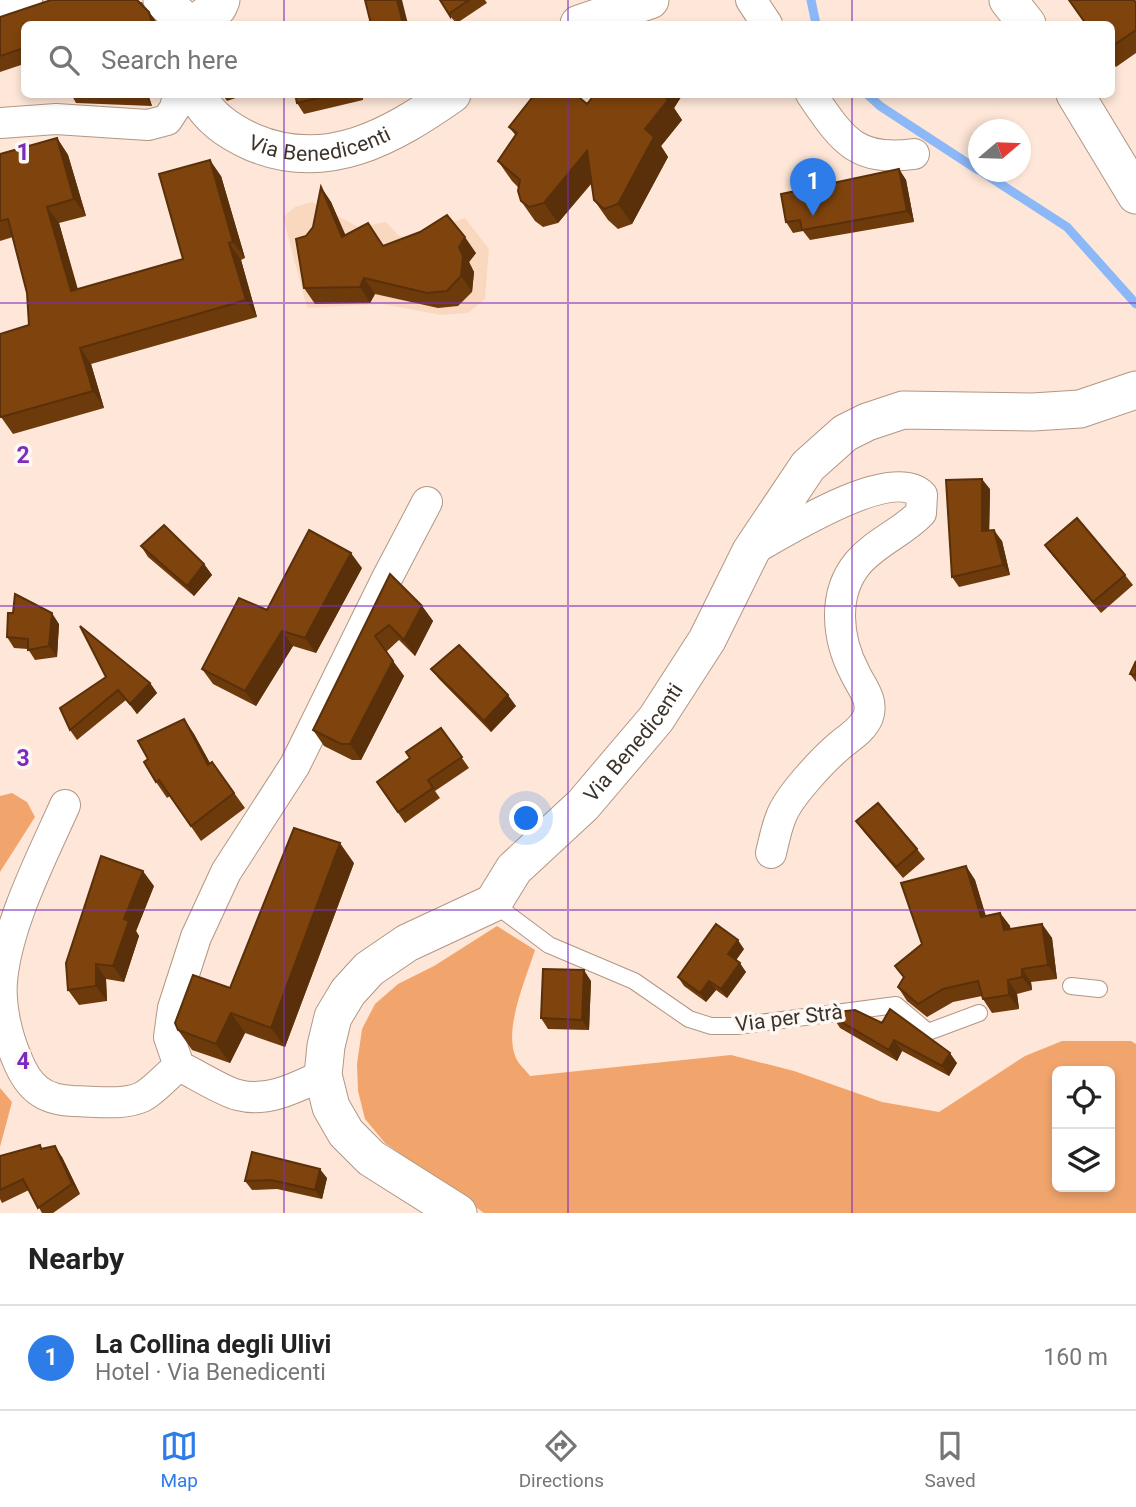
<!DOCTYPE html>
<meta charset="utf-8">
<style>
:root{--surface:#fff;--page:#f2f2f2;--text:#222;--muted:#767676;--line:#e0e0e0;--accent:#2d7ce8}
body{margin:0;font-family:Roboto,sans-serif;background:var(--page);color:var(--text)}
.controls{position:absolute;right:21px;bottom:21px;display:grid;overflow:hidden;border-radius:10px;box-shadow:0 4px 10px #0003}
.controls button{width:63px;height:63px;display:grid;place-items:center;padding:0;border:0;border-bottom:2px solid var(--line);background:var(--surface);color:var(--text);font:35px sans-serif}
.compass{position:absolute;left:968px;top:119px;width:63px;height:63px;border-radius:50%;background:var(--surface);box-shadow:0 4px 10px #0003;rotate:71deg}
.you{position:absolute;left:527px;top:819px;width:24px;height:24px;margin:-18px;border:5px solid #fff;border-radius:50%;background:#1a73e8;box-shadow:0 0 0 10px #1a73e833}
.badge{display:grid;place-items:center;width:46px;height:46px;border-radius:50%;background:var(--accent);color:#fff;font-size:23px;font-weight:700}
.pin{position:absolute;translate:-50% -58px;filter:drop-shadow(0 2px 4px #0008)}
.pin::after{content:'';position:absolute;top:37px;width:24px;height:21px;background:inherit;clip-path:polygon(0 0,100% 0,50% 100%)}
.list{margin:0;padding:0;list-style:none}
h2{display:flex;justify-content:space-between;align-items:center;height:91px;margin:0;padding:0 28px;font-size:30px}
h2 small{font-size:23px;font-weight:400;color:var(--muted)}
.list li{display:grid;grid-template-columns:46px 1fr auto;gap:21px;align-items:center;box-sizing:border-box;height:105px;padding:0 28px;border-top:2px solid var(--line)}
.list b{display:block;font-size:26px;white-space:nowrap}
.list p{margin:0;font-size:23px;white-space:nowrap;color:var(--muted)}
.list em{font-size:23px;font-style:normal;color:var(--muted)}
.icon{flex:none;width:38px;height:38px;fill:none;stroke:currentColor;stroke-width:2;stroke-linecap:round;stroke-linejoin:round}
.map{position:relative;flex:none;width:1136px;height:1213px;overflow:hidden}
.search{position:absolute;background:var(--surface);box-shadow:0 4px 10px #0003;left:21px;right:21px;top:21px;height:77px;display:flex;align-items:center;gap:18px;box-sizing:border-box;padding:0 24px;border-radius:10px;color:var(--muted);font-size:26px}
.sheet{height:196px;background:var(--surface)}
nav{display:flex;justify-content:space-around;align-items:center;box-sizing:border-box;height:98px;border-top:2px solid var(--line);background:var(--surface);font-size:19px;color:var(--muted)}
nav a{display:grid;justify-items:center;gap:4px}
nav .on{color:var(--accent)}
.map>svg:first-child{display:block}
.built{fill:#fad8c0}
.green{fill:#f1a56d;fill-rule:evenodd}
.lines{fill:none;stroke-linecap:round;stroke-linejoin:round}
.stream{stroke:#8cb8f7;stroke-width:9}
.service-casing{stroke:#b19785;stroke-width:18}
.minor-casing{stroke:#b19785;stroke-width:32}
.tertiary-casing{stroke:#b19785;stroke-width:39}
.secondary-casing{stroke:#b19785;stroke-width:41}
.service{stroke:#fff;stroke-width:16}
.minor{stroke:#fff;stroke-width:30}
.tertiary{stroke:#fff;stroke-width:37}
.secondary{stroke:#fff;stroke-width:38}
.wall{fill:#6d3a0c}
.shaded-wall{fill:#59300a}
.building{fill:#7f440e;stroke:#59300a;stroke-width:2}
.grid{fill:none;stroke:#7b2cbf;stroke-width:2;stroke-opacity:0.55}
.labels{text-anchor:middle;dominant-baseline:central;stroke-width:7;stroke-linejoin:round;paint-order:stroke}
.street-label{font-size:21px;fill:#3d332b;stroke:#fef8f4}
.grid-label{font-size:23px;text-anchor:middle;font-weight:bold;fill:#7b2cbf;stroke:#fef8f4;stroke-width:7;stroke-linejoin:round;paint-order:stroke}
</style>
<div class="map">
<svg width="1136" height="1213" viewBox="0 0 1136 1213">
<rect width="100%" height="100%" fill="#fee7d8"/>
<path class="built" d="M312 202 358 227 386 222 399 236 408 237 465 218 489 249 485 299 468 313 441 315 383 304 307 308 283 217 295 207Z"/>
<path class="green" d="M12 793 27 802 35 817 0 872V796Z
M497 926 535 950C526 979 503 1029 516 1058 519 1065 526 1070 530 1076L731 1055 794 1071 882 1102 939 1112 1025 1056 1062 1041H1131L1136 1044V1213H484L385 1143 365 1119 358 1091 357 1064 362 1029 375 1004 398 984 434 966ZM1057 1071H1110V1187H1057Z
M0 1088 12 1102 0 1147Z"/>
<g class="lines">
<path class="stream" d="M811 0 816 24
M867 94 880 106 978 170
M982 172 1067 227 1136 304"/>
<g class="service-casing">
<path id="service" d="M493 903 549 945 634 981 689 1019 711 1026H737L896 1005 928 1032 979 1013
M1071 986 1099 989"/>
</g>
<g class="minor-casing">
<path id="minor" d="M751 0 767 24
M811 94C842 139 855 162 914 154
M0 123 56 119 148 125 167 120 175 108 178 94
M751 551C783 533 891 464 922 495L921 513C903 532 876 542 858 563 832 594 837 639 855 673 862 688 874 700 868 717 862 731 848 738 838 747 821 762 788 797 781 817 776 829 774 841 771 853
M65 805C42 857 7 924 2 981 0 1006 7 1036 17 1059 28 1087 43 1100 73 1101 94 1101 122 1106 142 1097 155 1090 167 1075 179 1066
M323 1075C297 1087 268 1103 238 1095 224 1092 194 1073 179 1066L169 1037 173 1008 196 937 226 872 295 765 386 580 427 502"/>
</g>
<g class="tertiary-casing">
<g id="tertiary">
<path d="M162 0 188 24"/>
<path d="M1008 0 1027 24"/>
<path d="M194 24 218 7 221 0"/>
<path d="M579 24 650 0"/>
<path id="s1" d="M196 94C209 118 228 131 252 142 327 174 392 136 452 94"/>
<path d="M1075 94 1136 195"/>
<path id="s2" d="M458 1213 371 1158 346 1133 331 1107 323 1075 326 1046 333 1017 348 992 369 969 407 943 493 903 514 869 583 805 656 719 707 640 751 551 808 466 845 433 867 422 903 410 1033 412 1080 409 1136 390"/>
</g>
</g>
<g class="secondary-casing">
<path id="secondary" d="M0 8 23 0"/>
</g>
<use href="#service" class="service"/>
<use href="#minor" class="minor"/>
<use href="#tertiary" class="tertiary"/>
<use href="#secondary" class="secondary"/>
</g>
<path class="wall" d="M440 0H485L487 3 457 23Z
M1136 0V53L1116 67 1111 61V24Z
M142 2 144 7 149 12 158 24H24V64L0 72V17Z
M71 94H148L152 106 76 103Z
M222 94H247L227 101Z
M295 94H363V100L304 114 297 103Z
M681 97 674 108 682 120 661 146 668 157 632 224 618 229 608 220 594 200 592 183 558 223 543 227 535 221 521 201 518 187 512 181 498 161 516 136 509 127 587 104Z
M57 138 68 155 86 216 59 223 77 289 183 259 221 176 245 258 241 260 257 317 91 364 104 408 13 434 1 417 29 325 27 293 13 237 0 241V154Z
M899 169 906 180 914 222 810 240 803 231 793 233 786 222Z
M321 187 331 202 345 235 384 246 476 253 469 262 474 272 472 292 458 306 438 308 375 294 370 303 315 304 304 288 306 236 313 227Z
M990 489 989 531 1002 541 1010 575 959 587 952 577Z
M1045 545 1125 575 1133 585 1101 613 1053 556Z
M141 546 204 564 212 575 194 596 148 557Z
M362 568 316 653 293 646 256 706 213 684 202 669Z
M390 574 422 606 433 621 415 656 399 640 386 652 404 676 361 760H352L324 746 313 730Z
M59 624 57 657 35 660 28 649 14 648 7 637Z
M1136 661V682L1130 674Z
M431 669 516 706 491 732 439 679Z
M106 677 150 683 157 693 137 714 126 700 77 740 70 730Z
M184 719 194 734 210 763 212 762 245 808 201 841 170 796 167 798 156 782 148 759Z
M441 728 469 768 435 791 440 798 405 823 377 782 410 758Z
M856 821 917 849 925 859 903 878 864 832Z
M354 863 285 1047 245 1033 230 1063 192 1050 178 1030 230 988Z
M966 866 975 880 986 916 1000 913 1010 926V929L1042 924 1052 938 1057 979 1031 982 1032 990 1017 994 1019 1009 992 1013 983 999 982 996 953 1002 927 1017 907 1001 898 987Z
M154 886 136 931 139 936 124 982 106 979 107 1001 79 1005 68 990Z
M744 949 736 960 746 972 727 998 716 990 706 1002 684 986 678 977Z
M591 981 589 1030 548 1029 541 1018Z
M833 1017 957 1063 949 1076 902 1051 897 1061 840 1028Z
M43 1149 62 1157 80 1194 53 1213H42L29 1190 2 1203 0 1199V1156Z
M252 1152 327 1178 322 1199 277 1189 252 1190 245 1181Z"/>
<path class="shaded-wall" d="M397 0H402L408 24H403Z
M149 12 158 24H152Z
M450 13 457 23V24L450 16Z
M144 94H148L152 106Z
M661 94H679L681 97 674 108 682 120 661 146 668 157 632 224 618 204 645 129Z
M57 138 68 155 86 216 74 199Z
M587 151 601 171 558 223 544 203Z
M210 160 221 176 245 258 233 242Z
M899 169 906 180 914 222 907 211Z
M321 187 331 202 353 252 342 237Z
M47 207 59 223 83 307 71 291Z
M465 237 476 253 469 262 474 272 472 292 461 276 459 247Z
M229 243 241 260 257 317 246 300Z
M364 278 375 294 370 303 360 287Z
M80 348 91 364 104 408 93 391Z
M982 479 990 489 989 542 982 531Z
M994 530 1002 541 1010 575 1003 565Z
M351 553 362 568 316 653 305 638Z
M204 564 212 575 194 596 187 586Z
M422 606 433 621 415 656 404 640Z
M52 613 59 624 57 657 49 646Z
M282 631 293 646 256 706 245 691Z
M393 661 404 676 361 760 350 744Z
M150 683 157 693 137 714 130 704Z
M508 695 516 706 491 732 484 721Z
M184 719 194 734 219 780 208 765Z
M340 843 354 863 285 1047 271 1028Z
M966 866 975 880 990 931 981 917Z
M143 871 154 886 136 931 139 936 124 982 113 966 124 919Z
M1000 913 1010 926 1014 943 1004 930Z
M1042 924 1052 938 1057 979 1048 965Z
M738 940 744 949 734 963 728 954Z
M740 963 746 972 727 998 721 989Z
M96 964 106 979 107 1001 96 986Z
M1022 969 1031 982 1032 990 1022 977Z
M584 970 591 981 589 1030 582 1020Z
M1008 980 1017 994 1019 1009 1009 995Z
M709 981 716 990 706 1002 700 993Z
M231 1013 245 1033 230 1063 216 1044Z
M894 1040 902 1051 897 1061 889 1050Z
M950 1053 957 1063 949 1076 942 1066Z
M55 1146 62 1157 80 1194 72 1184Z
M320 1169 327 1178 322 1199 315 1190Z"/>
<path class="building" d="M51 0H137L149 12 152 24H24V48L0 56V17Z
M365 0H397L403 24H371Z
M440 0H469L450 13V16Z
M1069 0H1134L1136 3V30L1111 47V24H1086Z
M295 94H335L297 103Z
M535 94H575L587 104 595 94H662L668 100 645 129 654 137 618 204 604 209 594 200 587 151 544 203 529 207 521 201 518 191 520 180 498 161 517 133 509 127Z
M57 138 74 199 47 207 71 291 183 259 159 174 210 160 233 242 229 243 246 300 80 348 93 391 1 417 0 414V334L29 325 27 293 8 219 0 221V154Z
M899 169 907 211 802 230 800 220 786 222 781 194Z
M321 187 342 237 368 223 383 246 420 232 447 215 465 237 459 247 463 256 461 276 447 291 427 293 364 278 360 287 304 288 296 239 306 236 313 227Z
M982 479V531L994 530 1003 565 952 577 946 480Z
M1077 518 1125 575 1093 602 1045 545Z
M164 525 204 564 187 586 141 546Z
M309 530 351 553 305 638 282 631 245 691 202 669 239 598 267 610Z
M390 574 422 606 404 640 389 625 375 636 393 661 350 744H341L313 730Z
M15 594 52 613 49 646 28 650V639L7 637 8 613H13Z
M80 626 150 683 130 704 118 690 70 730 60 708 106 677Z
M459 645 508 695 484 721 431 669Z
M1136 661V675L1130 674Z
M184 719 208 765 212 762 234 793 191 826 159 780 156 782 144 762 148 759 138 741Z
M441 728 462 757 428 780 433 788 398 812 377 782 410 758 406 752Z
M878 803 917 849 896 867 856 821Z
M294 828 340 843 271 1028 231 1013 216 1044 178 1030 175 1023 193 975 230 988Z
M101 856 143 871 124 919 129 921 113 966 96 964V986L68 990 66 963Z
M966 866 981 917 1000 913 1004 930 1042 924 1048 965 1022 969V977L1008 980 1009 995 983 999 978 981 943 989 918 1004 898 987 904 977 895 966 922 944 901 883Z
M716 924 738 940 728 954 740 963 721 989 709 981 700 993 678 977Z
M543 969 584 970 582 1020 541 1018Z
M890 1009 950 1053 942 1066 894 1040 889 1050 833 1017 836 1012 855 1010 882 1023Z
M40 1145 41 1149 55 1146 72 1184 38 1208 23 1179 0 1190V1156Z
M252 1152 320 1169 315 1190 271 1180 245 1181Z"/>
<path class="grid" d="M284 0V24M568 0V24M852 0V24M284 94V1213M568 94V1213M852 94V1213M0 303H1136M0 606H1136M0 910H1136"/>
<g class="labels">
<g class="street-label">
<text stroke="none"><textPath href="#s1" startOffset="145">Via Benedicenti</textPath></text>
<text stroke="none"><textPath href="#s2" startOffset="676">Via Benedicenti</textPath></text>
<text transform="translate(789 1018) rotate(-7)">Via per Strà</text>
</g>
</g>
<g class="grid-label">
<text x="23" y="160">1</text>
<text x="23" y="463">2</text>
<text x="23" y="766">3</text>
<text x="23" y="1069">4</text>
</g>
</svg>
<div class="controls">
<button><svg class="icon" aria-label="locate" viewBox="0 0 24 24"><circle cx="12" cy="12" r="6"/><path d="M12 2v4M12 18v4M2 12h4M18 12h4"/></svg></button>
<button><svg class="icon" aria-label="layers" viewBox="0 0 24 24"><path d="M12 4l9 5-9 5-9-5zM3 14l9 5 9-5"/></svg></button>
</div>
<svg class="compass" viewBox="-18 -18 36 36"><path d="M0-13l5 13h-10z" fill="#e53935"/><path d="M0 13l5-13h-10z" fill="#767676"/></svg>
<div class="you"></div>
<div class="pin badge" style="left:813px;top:216px">1</div>
<div class="search"><svg class="icon" aria-label="search" viewBox="0 0 24 24"><circle cx="10" cy="10" r="6"/><path d="M15 15l6 6"/></svg>Search here</div>
</div>
<section class="sheet">
<h2>Nearby<small></small></h2>
<ul class="list">
<li><span class="badge">1</span><div><b>La Collina degli Ulivi</b><p>Hotel · Via Benedicenti</p></div><em>160 m</em></li>
</ul>
</section>
<nav>
<a class="on"><svg class="icon" aria-label="map" viewBox="0 0 24 24"><path d="M3 6l6-2 6 2 6-2v14l-6 2-6-2-6 2zM9 4v14M15 6v14"/></svg>Map</a>
<a><svg class="icon" aria-label="directions" viewBox="0 0 24 24"><path d="M12 3l9 9-9 9-9-9zM9 14v-3h6M13 9l2 2-2 2"/></svg>Directions</a>
<a><svg class="icon" aria-label="saved" viewBox="0 0 24 24"><path d="M7 4h10v16l-5-4-5 4z"/></svg>Saved</a>
</nav>
